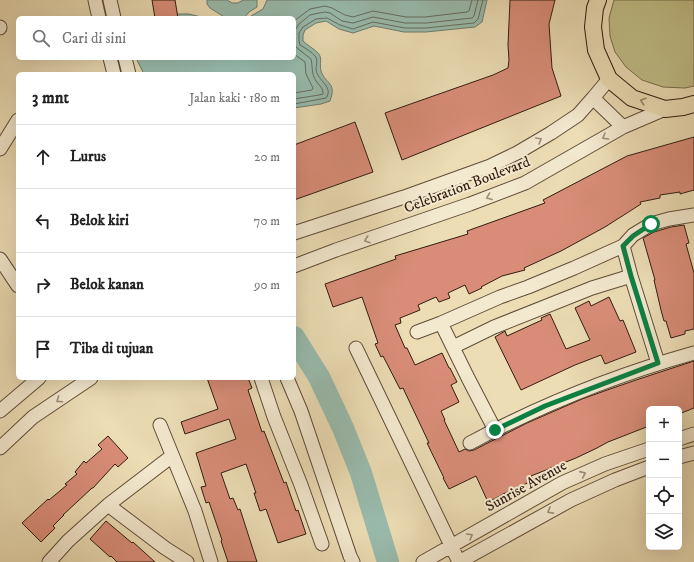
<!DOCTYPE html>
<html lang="id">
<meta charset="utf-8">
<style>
:root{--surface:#fff;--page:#f2f2f2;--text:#222;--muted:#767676;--line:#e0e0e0}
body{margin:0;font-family:"IM FELL DW Pica",serif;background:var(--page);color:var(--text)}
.controls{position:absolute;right:12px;bottom:12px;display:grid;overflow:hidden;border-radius:6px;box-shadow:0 4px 16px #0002}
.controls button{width:36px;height:36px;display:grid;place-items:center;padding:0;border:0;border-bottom:1px solid var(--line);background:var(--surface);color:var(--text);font:20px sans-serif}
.stop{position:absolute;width:12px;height:12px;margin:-9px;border:3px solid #0b8043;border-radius:50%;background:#fff}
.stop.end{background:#0b8043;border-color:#fff;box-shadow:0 1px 4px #0008}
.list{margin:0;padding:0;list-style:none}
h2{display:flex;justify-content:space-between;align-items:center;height:52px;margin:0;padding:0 16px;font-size:17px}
h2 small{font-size:13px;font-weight:400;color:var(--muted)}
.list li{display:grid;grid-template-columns:26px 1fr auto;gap:12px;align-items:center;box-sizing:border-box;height:64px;padding:0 16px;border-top:1px solid var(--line)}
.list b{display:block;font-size:15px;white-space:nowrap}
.list em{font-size:13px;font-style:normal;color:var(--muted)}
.icon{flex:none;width:22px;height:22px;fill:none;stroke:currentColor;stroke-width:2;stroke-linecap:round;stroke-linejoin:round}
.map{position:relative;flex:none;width:694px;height:562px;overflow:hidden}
.search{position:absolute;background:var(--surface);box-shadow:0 4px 16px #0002;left:16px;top:16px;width:280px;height:44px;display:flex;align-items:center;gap:10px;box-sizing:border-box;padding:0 14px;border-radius:6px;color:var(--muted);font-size:15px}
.panel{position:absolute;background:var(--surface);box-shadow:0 4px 16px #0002;left:16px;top:72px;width:280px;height:308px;border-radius:6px}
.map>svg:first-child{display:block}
.green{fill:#c0be88;stroke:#786d4b}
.water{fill:#99bcae;stroke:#6f7c6e}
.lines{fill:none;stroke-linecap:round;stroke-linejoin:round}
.shore{stroke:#656c5e;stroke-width:1}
.river{stroke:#99bcae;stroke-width:22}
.building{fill:#d98d78;stroke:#311c0e}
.minor-casing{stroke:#604c38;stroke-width:15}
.major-casing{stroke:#311c0e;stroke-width:18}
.minor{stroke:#f3e9cf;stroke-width:13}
.major{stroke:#ecddb5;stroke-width:16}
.oneway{stroke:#98866a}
.oneway2{stroke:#9c8d78}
.route{stroke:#0b8043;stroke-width:5}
.labels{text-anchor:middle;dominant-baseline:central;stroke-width:4;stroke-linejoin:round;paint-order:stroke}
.street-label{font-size:15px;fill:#311c0e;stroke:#f3e9cf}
</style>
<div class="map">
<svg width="694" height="562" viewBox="0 0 694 562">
<rect width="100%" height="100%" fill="#ecddb5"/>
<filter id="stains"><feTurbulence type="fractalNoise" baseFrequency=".005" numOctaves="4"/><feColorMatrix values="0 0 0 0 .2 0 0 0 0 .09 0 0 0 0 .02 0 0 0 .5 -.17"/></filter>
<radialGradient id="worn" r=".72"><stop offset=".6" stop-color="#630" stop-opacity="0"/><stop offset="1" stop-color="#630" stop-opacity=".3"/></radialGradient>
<path class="green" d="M614 0H694V86L685 88 663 87 642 80 626 67 615 52 610 36 609 18Z"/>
<path class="water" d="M207 0H227L232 3H238L243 0H257V7L249 12 244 18H226L210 8 207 4Z
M267 0H487L482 22 475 27 426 32H404L374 26 353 33 339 29 326 21 316 23 305 30 303 35V41C307 45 313 48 318 53 323 58 319 64 321 71 326 85 337 82 330 101L321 104 294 108V74H144L136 58H294V18H250L251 16 263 9Z
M175 14H189L205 18H154Z"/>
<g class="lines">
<path class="shore" d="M294 21 310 9 325 6 332 8 345 15 353 17 373 11 406 17H425L467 12 469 11 472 0
M294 32 299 24 310 15 314 14 325 12 330 13 342 21 353 23 373 17 405 23H426L472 18 474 16 478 0
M294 44 297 48 311 59C313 68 311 73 316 81 319 85 322 87 323 92V94L319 95 294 99
M294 54 305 62 306 74 313 88 312 90 294 93
M294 104 326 98C334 87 318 81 316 70 316 65 318 61 316 57 312 52 305 48 300 45L299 41V33L303 27 316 19 327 18 340 25 353 29 373 22 405 28H426L474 23 478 19 483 0"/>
<path class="river" d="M294 337 319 377 343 428 361 473 388 562"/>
</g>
<path class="building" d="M152 0H175L178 18H155Z
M510 0H555L549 24 552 68 561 96 402 160 385 113 493 75 508 68 509 60 508 45Z
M355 122 373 172 294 200V145Z
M694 137V190L680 194V192L660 195V198L640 202 641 204 605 227 561 251 524 268 525 270 502 276 481 287 482 288 469 294 465 285 448 293 450 298 439 302 436 297 418 305 420 310 400 318 401 323 395 325 405 348H407L415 365 442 353 449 368H450L457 382 451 385 459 402 441 411 445 420H444L459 452 465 449 469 451 474 450 527 423 582 399 610 389 639 379 694 361V408L679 414V409H649V426L608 442 597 448 576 458 531 476 534 480 501 495H502L488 502 476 476 449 489 443 478H444L427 443H429L403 388 400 389 383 356 381 357 375 344 378 343 362 297 333 307 325 284 396 259 395 256 468 234 467 231 545 203 543 200 627 156Z
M684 225 689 243 686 244 694 273V329L685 331V334L671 338 666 321H664L661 310 654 280H655L643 238 654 232 671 227Z
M609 297 620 321 623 320 636 352 605 364 601 355 575 365 521 390 495 337 505 331 507 336 542 320 541 318 550 314 566 349 590 340 575 308 589 301 591 306Z
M207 378H248L252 388 248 390 262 432 264 431 284 483 286 482 296 511 298 510 306 534 278 543 266 509 260 511 254 493H256L246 464 221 473 230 499 233 498 238 510 240 509 257 562H228L221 541 222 540 209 502 206 503 201 487 206 486 196 453 236 439 229 419 185 434 181 422 218 409Z
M108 436 128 458 118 467 115 464 93 488H92L63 515H64L53 526 55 528 41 542 22 523 48 499 49 500 67 485 65 484 77 474 75 472 84 461 86 463 102 449 98 445Z
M106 521 132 543 133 542 155 562H117L111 556 110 557 90 539Z"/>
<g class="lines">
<g class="minor-casing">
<path id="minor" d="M95 0 99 18
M110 0 114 18
M0 27V28
M110 58 114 74
M125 58 129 74
M593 98 623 127
M0 149 18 120
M294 233 404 197 490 166 517 153 551 133 578 115 593 98 609 79
M623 246 631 276 658 363
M0 259 18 286
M294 266 336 250 470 204 525 183 623 127 665 109
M441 323 468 378 495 430
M417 332 441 323 500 297 528 287 574 268 623 246 633 235 651 224 669 219 694 215
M453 347 494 327 592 288 631 276
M356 348 459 562 571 500 615 480 649 467
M261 378 274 417 301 485 322 544
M287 378 301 411 350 556 353 562
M0 411 39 378
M160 425 195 511 211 562
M679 439 694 434
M470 443C541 405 616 375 694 353
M0 448 33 417 91 378
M679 457 694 453
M108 505 165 548 187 562
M49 562 68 541 108 505 172 456
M423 562 562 483 605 464 649 449"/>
</g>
<g class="major-casing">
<path id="major" d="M598 0 595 8 593 27 596 50 609 79 632 98 665 109 683 107 694 104"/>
</g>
<use href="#minor" class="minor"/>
<use href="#major" class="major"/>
</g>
<defs><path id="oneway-chevron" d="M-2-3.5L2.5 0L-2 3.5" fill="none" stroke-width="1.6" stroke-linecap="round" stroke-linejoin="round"/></defs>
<use class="oneway" href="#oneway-chevron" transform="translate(643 101) rotate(-162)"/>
<g class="oneway2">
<use href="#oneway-chevron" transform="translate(605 137) rotate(150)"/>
<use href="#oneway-chevron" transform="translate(539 140) rotate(-30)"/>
<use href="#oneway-chevron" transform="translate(489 197) rotate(159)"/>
<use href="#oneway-chevron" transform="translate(367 240) rotate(161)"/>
<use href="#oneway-chevron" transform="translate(59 400) rotate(146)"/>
<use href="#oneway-chevron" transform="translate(583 474) rotate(-24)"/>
<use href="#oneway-chevron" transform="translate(550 511) rotate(151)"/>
<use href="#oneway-chevron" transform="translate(470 536) rotate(-30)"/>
</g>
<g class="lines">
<path class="route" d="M495 430 545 406 658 363 631 276 623 246 633 236 651 224"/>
</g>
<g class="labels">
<g class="street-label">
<text transform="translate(467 185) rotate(-21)">Celebration Boulevard</text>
<text transform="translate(526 486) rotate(-29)">Sunrise Avenue</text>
</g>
</g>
<rect width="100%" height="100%" filter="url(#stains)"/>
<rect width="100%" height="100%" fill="url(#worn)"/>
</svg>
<div class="controls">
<button>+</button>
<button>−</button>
<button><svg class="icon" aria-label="locate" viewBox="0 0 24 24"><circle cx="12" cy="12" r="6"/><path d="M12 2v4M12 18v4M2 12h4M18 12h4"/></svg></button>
<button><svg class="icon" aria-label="layers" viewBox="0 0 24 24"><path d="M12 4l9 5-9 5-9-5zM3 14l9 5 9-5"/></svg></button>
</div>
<div class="stop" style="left:651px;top:224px"></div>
<div class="stop end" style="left:495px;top:430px"></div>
<div class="search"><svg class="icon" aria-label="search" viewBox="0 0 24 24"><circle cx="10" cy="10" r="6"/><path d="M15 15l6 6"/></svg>Cari di sini</div>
<section class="panel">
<h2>3 mnt<small>Jalan kaki · 180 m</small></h2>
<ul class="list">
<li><svg class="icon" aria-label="ahead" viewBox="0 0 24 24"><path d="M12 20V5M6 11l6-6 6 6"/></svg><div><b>Lurus</b></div><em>20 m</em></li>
<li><svg class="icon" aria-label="left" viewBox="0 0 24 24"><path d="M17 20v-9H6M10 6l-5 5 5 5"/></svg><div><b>Belok kiri</b></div><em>70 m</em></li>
<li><svg class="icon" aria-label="right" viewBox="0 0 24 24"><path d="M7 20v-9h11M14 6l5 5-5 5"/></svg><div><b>Belok kanan</b></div><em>90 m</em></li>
<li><svg class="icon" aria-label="arrive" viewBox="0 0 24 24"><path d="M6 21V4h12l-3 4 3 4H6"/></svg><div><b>Tiba di tujuan</b></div></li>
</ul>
</section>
</div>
